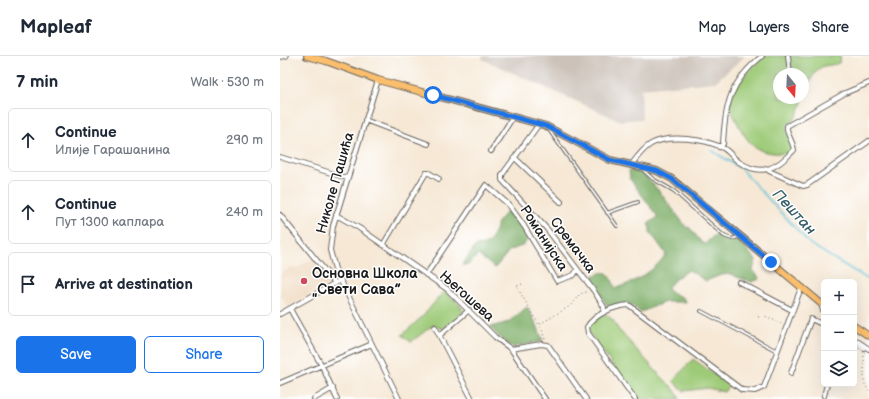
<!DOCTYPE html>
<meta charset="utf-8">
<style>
:root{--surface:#fff;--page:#f2f2f3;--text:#1f2937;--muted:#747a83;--line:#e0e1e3;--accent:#1a73e8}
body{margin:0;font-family:"Balsamiq Sans",sans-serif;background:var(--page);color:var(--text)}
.controls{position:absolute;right:12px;bottom:12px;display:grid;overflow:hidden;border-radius:6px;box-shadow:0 4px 16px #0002}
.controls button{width:36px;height:36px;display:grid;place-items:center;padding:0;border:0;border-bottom:1px solid var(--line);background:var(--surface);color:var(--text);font:20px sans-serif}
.compass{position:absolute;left:493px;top:12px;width:36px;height:36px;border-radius:50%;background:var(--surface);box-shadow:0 4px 16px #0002;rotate:162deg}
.stop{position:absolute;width:12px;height:12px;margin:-9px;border:3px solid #1a73e8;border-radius:50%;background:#fff}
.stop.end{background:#1a73e8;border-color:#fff;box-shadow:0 1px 4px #0008}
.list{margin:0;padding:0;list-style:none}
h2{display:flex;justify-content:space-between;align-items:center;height:52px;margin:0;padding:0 16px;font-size:17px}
h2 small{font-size:13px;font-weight:400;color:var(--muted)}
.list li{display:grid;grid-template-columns:26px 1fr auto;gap:12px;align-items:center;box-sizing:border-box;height:64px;margin:0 8px 8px;padding:0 8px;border:1px solid var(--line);border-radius:6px}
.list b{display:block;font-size:15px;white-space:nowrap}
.list p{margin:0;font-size:13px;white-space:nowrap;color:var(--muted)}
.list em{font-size:13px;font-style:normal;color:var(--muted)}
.actions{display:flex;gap:8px;padding:12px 16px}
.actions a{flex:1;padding:9px 0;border:1px solid var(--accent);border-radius:6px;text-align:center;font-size:14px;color:var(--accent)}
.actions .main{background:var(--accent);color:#fff}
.icon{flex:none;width:22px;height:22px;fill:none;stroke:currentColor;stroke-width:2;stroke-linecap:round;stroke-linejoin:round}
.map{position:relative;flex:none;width:589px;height:343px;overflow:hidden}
header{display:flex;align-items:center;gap:24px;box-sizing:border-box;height:56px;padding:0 20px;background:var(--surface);border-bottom:1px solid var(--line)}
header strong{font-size:19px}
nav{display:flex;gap:22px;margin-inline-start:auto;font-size:14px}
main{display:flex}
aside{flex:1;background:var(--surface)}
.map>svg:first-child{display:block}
.built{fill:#eed7bb}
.industrial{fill:#ccc2b9}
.green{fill:#9dca77;stroke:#5c734a;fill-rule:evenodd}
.forest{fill:#7eae68;stroke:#4d6542}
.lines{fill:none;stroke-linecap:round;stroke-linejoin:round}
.stream{stroke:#5cc1da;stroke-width:1.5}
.lane-casing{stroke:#68635d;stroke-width:4}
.street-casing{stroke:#68635d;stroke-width:6}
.primary-casing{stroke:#68635d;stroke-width:8}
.path{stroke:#68635d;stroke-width:1;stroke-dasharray:1 3;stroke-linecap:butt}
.lane{stroke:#fff;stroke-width:2}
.street{stroke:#fff;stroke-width:4}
.primary{stroke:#fabe6d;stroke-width:6}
.route{stroke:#1a73e8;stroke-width:5}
.poi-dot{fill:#d1495b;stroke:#fff;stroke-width:1.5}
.labels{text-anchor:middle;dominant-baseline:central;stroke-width:3;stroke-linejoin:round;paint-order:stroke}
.street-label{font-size:14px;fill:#1c1c1c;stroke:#fff}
.poi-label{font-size:14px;font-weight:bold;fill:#1c1c1c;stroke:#fff;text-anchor:start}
.water-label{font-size:15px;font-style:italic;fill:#365e68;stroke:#fff}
</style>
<header>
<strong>Mapleaf</strong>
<nav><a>Map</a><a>Layers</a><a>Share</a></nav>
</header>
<main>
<aside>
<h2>7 min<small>Walk · 530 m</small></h2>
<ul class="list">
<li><svg class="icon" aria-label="ahead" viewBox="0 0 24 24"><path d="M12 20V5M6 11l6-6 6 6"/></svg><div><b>Continue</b><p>Илије Гарашанина</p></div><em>290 m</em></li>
<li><svg class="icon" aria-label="ahead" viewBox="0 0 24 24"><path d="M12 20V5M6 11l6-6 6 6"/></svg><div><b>Continue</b><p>Пут 1300 каплара</p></div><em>240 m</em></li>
<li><svg class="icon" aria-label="arrive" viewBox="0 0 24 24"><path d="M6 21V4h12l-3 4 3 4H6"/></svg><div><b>Arrive at destination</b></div></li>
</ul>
<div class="actions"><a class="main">Save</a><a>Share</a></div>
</aside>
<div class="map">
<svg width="589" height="343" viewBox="0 0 589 343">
<rect width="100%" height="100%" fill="#fff"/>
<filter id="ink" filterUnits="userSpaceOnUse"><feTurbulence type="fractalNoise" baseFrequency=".025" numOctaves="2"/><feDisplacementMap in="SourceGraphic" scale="8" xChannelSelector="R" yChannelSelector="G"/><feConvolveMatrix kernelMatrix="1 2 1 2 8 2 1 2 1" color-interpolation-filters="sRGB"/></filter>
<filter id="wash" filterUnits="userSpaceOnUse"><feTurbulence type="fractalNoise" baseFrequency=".012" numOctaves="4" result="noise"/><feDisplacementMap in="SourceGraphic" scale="16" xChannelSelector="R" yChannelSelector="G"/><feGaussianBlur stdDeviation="0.9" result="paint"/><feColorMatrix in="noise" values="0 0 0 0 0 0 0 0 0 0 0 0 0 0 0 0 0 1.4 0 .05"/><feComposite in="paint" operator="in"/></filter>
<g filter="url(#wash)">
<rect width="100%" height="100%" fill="#f6e8d5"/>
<path class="built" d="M32 203 48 222 47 229 8 251 0 238V218L12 211 14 214Z"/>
<path class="industrial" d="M203 0H465L435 26 361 33 362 63 340 65 202 3Z"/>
<path class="green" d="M484 0H561L559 7C554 9 549 9 544 10 528 15 524 48 516 61 513 67 508 66 506 72L514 90 511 98C502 97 488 98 480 94 465 88 458 65 449 52L455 32 469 14ZM499 18H523V42H499Z
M164 235 178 247 183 254 182 257 163 273 153 269 131 286 122 279 144 259Z
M325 258 333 264 338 273 375 314 394 333 400 343H357L309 276 310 268Z
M413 303 450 329 444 336 428 332 404 335 393 325Z"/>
<path class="forest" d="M349 114 361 115 379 135 407 172 409 171 422 187 425 188 437 177 448 185 456 184 458 185 476 204 473 214 480 223 471 226C464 222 458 223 452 218L441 219 426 225 409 214 396 222 388 231 389 235 403 242 406 246H385L361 256 348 247 328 251 310 222C326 213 329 214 335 232 353 228 376 214 386 198L370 176V172L368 168 378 161 350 123Z
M228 155 243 171 247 184 244 189 229 195 215 212 198 199 188 209H182L196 190C216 190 212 175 219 165 221 161 225 158 228 155Z
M247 251 257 269 263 285 233 291 223 285 210 271 229 266Z"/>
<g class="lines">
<path class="stream" d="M431 94 460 112 530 188 589 224"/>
</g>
</g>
<g filter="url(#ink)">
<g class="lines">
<g class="lane-casing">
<path id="lane" d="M269 74 337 170
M363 114 373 123 394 135 444 180 452 183 458 181
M327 157 358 146
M421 255 497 295
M574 287 584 293"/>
</g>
<g class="street-casing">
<path id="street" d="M508 0 510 18
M0 1 6 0
M98 24 53 170 50 194 55 213 119 343
M85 64 148 88
M259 68 222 119V124L267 173 314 235 324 251 323 257
M439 91 443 88C445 48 450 26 482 0
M211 95 233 61
M0 101 67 122
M235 102 281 146
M352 108C357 101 363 93 371 88 389 78 425 83 443 92 449 95 453 102 459 106 482 121 496 113 514 94 513 85 506 78 507 70L565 37 589 27
M489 115 523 130 527 129 589 85
M0 159 55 227 60 224
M56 159 79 172 167 233 215 281 231 293 265 343
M103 189 146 117H149L159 123
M146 219 206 129 229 149 244 170 277 225 294 219 297 214
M459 226 512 254
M541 248 544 258
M10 253 42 310 57 343
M0 258 55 227
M155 271 192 343
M160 279 189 254
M574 283 589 293
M231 293 261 288 268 289 306 343
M511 317 531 263 544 269
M0 327 92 288
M544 340 547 328
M34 343 53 332
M355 343 308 277 307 271C315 258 334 250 349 249L462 334 475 335 484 331 521 232"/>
</g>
<g class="primary-casing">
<path id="primary" d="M27 0 46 5 98 24 266 70 330 104 377 115 392 123 544 250
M574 270 589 280"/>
</g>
<path class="path" d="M242 228 237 230 238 233 260 270
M478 261 485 260 502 268
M265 283 260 268 290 250 300 238 309 235
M584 296V327L589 335"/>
<use href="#lane" class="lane"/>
<use href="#street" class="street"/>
<use href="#primary" class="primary"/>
</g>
</g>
<g class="lines" filter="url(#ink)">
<path class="route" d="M153 39 266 70 330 104 377 115 392 123 491 206"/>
</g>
<circle class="poi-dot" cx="24" cy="225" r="4"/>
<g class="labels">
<g class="street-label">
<text transform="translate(55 127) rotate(-74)">Николе Пашића</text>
<text transform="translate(264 182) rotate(57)">Романијска</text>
<text transform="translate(293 189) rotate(53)">Сремачка</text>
<text transform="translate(187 240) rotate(42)">Његошева</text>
</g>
<g class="poi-label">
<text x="32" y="217">Основна Школа<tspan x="32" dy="16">„Свети Сава”</tspan></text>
</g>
<g class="water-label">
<text transform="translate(514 156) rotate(47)">Пештан</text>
</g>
</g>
</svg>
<div class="controls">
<button>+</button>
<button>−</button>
<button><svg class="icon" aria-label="layers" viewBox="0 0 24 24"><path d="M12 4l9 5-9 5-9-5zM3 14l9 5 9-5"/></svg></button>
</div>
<svg class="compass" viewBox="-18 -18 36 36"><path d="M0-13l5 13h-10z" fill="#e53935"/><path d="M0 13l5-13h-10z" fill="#747a83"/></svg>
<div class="stop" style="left:153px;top:39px"></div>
<div class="stop end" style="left:491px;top:206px"></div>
</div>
</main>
